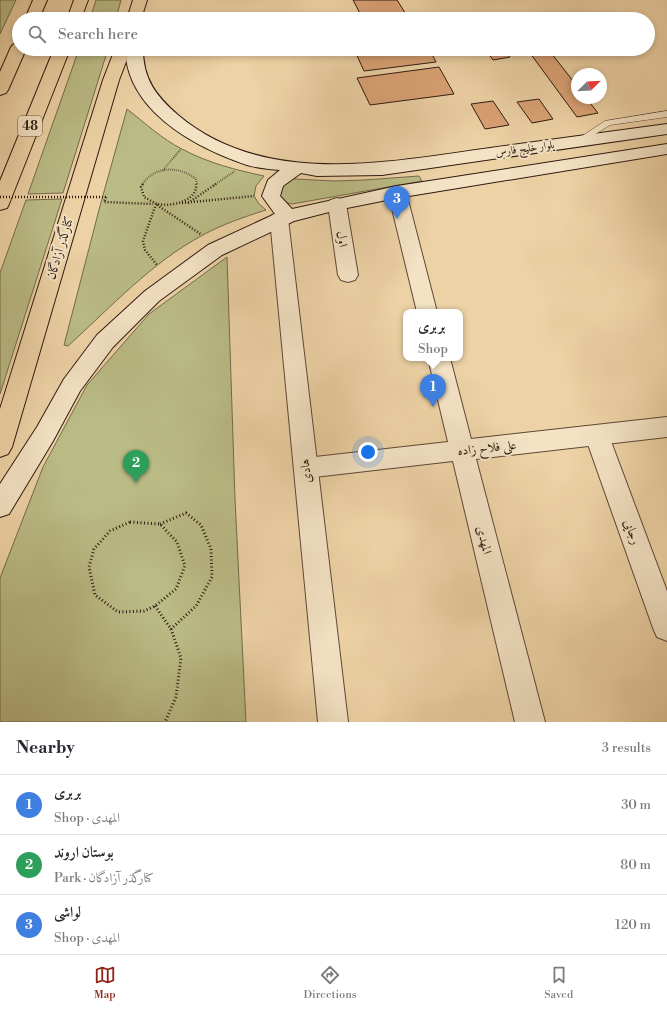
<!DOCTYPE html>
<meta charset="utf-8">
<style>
:root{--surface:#fff;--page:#f2f2f3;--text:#2b2b33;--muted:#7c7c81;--line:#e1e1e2;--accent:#8f2418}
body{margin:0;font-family:"Libre Bodoni",Amiri,serif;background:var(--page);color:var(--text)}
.compass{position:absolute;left:571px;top:68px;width:36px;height:36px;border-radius:50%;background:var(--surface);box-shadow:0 2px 6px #0003;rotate:66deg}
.you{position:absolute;left:368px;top:452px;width:14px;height:14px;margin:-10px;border:3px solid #fff;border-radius:50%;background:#1a73e8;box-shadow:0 0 0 6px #1a73e833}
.badge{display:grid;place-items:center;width:26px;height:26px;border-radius:50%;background:var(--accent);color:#fff;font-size:13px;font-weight:700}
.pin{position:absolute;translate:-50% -33px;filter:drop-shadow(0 1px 2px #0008)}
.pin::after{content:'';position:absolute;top:21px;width:14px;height:12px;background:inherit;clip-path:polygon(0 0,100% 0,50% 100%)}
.popup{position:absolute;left:403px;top:309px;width:60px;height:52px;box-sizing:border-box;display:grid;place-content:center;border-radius:8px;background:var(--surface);filter:drop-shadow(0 1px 3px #0005);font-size:13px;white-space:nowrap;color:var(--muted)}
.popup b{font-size:15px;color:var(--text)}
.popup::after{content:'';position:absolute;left:50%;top:100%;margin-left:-8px;border:8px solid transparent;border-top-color:var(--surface)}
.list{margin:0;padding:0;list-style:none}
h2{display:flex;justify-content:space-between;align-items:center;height:52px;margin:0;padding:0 16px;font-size:17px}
h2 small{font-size:13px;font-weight:400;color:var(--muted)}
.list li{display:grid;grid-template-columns:26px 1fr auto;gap:12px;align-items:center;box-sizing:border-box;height:60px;padding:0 16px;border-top:1px solid var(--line)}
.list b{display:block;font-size:15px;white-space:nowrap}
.list p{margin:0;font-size:13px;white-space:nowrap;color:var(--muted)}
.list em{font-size:13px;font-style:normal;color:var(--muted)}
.icon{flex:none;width:22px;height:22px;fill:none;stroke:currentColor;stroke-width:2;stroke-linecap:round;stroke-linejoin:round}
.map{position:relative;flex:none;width:667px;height:722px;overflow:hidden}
.search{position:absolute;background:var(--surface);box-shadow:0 2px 6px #0003;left:12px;right:12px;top:12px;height:44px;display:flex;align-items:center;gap:10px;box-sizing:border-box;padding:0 14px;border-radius:22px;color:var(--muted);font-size:15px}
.sheet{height:232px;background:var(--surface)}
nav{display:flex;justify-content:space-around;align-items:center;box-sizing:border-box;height:56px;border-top:1px solid var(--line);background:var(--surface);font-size:11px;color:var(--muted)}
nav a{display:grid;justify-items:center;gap:2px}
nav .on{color:var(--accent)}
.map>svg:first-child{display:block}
.green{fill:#babb85;stroke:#746a4b}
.building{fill:#daa275;stroke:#2e1911}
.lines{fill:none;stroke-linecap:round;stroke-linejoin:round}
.service-casing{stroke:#5e4736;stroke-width:1}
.minor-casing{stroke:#5e4736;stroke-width:2}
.tertiary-casing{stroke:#5e4736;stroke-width:2}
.secondary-casing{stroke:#2e1911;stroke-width:2}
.primary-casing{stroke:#2e1911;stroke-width:2}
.trunk-casing{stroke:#2e1911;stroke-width:2}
.path-far2{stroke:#2e1911;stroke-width:2;stroke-dasharray:0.5 1.5;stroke-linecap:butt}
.path-far1{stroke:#2e1911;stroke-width:2.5;stroke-dasharray:1 2;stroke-linecap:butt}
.path{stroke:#2e1911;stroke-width:3;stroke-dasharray:1 2.5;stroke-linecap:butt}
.service{fill:#f3e2c4;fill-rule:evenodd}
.minor{fill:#f3e2c4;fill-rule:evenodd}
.tertiary{fill:#f3e2c4;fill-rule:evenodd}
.secondary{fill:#f3e2c4;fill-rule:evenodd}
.primary{fill:#edd2a5;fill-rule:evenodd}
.trunk{fill:#edd2a5;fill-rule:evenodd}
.path-bridge{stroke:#2e1911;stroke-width:2.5;stroke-dasharray:1 2;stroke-linecap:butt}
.labels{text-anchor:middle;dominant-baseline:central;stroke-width:4;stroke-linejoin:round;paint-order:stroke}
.far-street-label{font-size:11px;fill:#2e1911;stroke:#f3e2c4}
.shield{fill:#f3e2c4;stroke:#695547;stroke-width:1}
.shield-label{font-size:12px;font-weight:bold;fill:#2e1911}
.street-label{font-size:13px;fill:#2e1911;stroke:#f3e2c4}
</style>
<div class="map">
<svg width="667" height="722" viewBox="0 0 667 722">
<rect width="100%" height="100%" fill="#edd2a5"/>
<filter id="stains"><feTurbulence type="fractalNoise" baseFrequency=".005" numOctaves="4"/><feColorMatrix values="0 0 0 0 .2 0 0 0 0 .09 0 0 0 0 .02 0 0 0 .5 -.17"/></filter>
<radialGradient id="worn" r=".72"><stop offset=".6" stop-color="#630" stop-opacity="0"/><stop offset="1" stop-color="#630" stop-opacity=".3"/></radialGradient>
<path class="green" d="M0 0H16L0 34Z
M96 0H121L116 19H90Z
M79 49H108L63 193 28 194Z
M127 109C145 123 162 139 182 149 208 163 236 170 264 176L256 186 254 196 259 204 266 210C244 217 223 224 203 235 152 262 111 307 68 346L64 345 100 206Z
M419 176 422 181 292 204 286 203 279 196 280 186 287 180 295 179 334 181 364 180Z
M62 199 0 394V273L26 200Z
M227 257 235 499 246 722H0V578L43 467 87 385 149 314Z"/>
<path class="building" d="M353 0H397L409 19H363Z
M354 49H429L436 62 364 71Z
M485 49H511L513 51 506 52 510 57 493 60Z
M527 49H548L577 86V98H586L598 113 577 117Z
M439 67 454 94 370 105 357 78Z
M539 99 553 119 532 123 517 102Z
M493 101 509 125 485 129 471 104Z"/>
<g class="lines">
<g class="service-casing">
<path id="service" d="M667 111V117L610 125 580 144H574L573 142 605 121Z"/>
</g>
<g class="minor-casing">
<path id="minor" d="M337 198 344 200 346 204 358 275 355 280 348 282 341 280 338 275 328 204 330 200Z
M279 213 286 215 288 219 348 722H318L270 219 272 215Z
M597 426 605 429 609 436 667 591V641L657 637 653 628 585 436 589 429Z"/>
</g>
<g class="tertiary-casing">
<path id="tertiary" d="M397 186 403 188 406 192 437 312H417L388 192 391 188Z
M428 358H450L471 439 667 417V437L476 459 545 722H515L453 461 306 478 297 475 294 468 297 461 306 458 448 442Z"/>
</g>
<g class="secondary-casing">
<path id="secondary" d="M127 49H143C143 79 156 96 178 115 264 188 389 162 490 148 549 140 608 132 667 124V134L382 175 317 176 301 173 283 186 280 196 292 209 397 186 667 144V154L397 198 337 210 294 221 222 255 159 301 113 347 80 391 53 441 9 514 0 517V484L37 427 64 379 97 335 145 291 208 245 275 214 262 196 268 180 280 170C269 169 257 168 247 165 200 149 138 117 127 64 126 60 127 54 127 49Z"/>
</g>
<g class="primary-casing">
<path id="primary" d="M133 0H147L141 19H127Z
M115 49H131L119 80 12 447 8 454 0 457V409L103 80Z"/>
</g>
<g class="trunk-casing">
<path id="trunk" d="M33 0H47L39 19H25Z
M74 0H88L81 19H67Z
M19 42V49H26L8 90 6 93 0 95V72L11 47 14 44Z
M54 49H70L9 204 7 208 0 210V181Z"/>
</g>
<path class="path-far2" d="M163 170 181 149
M142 185C154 165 180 166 196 179L197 185
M214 185 235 171"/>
<path class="path-far1" d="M143 184 141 187 144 197C148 199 154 203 158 204 171 207 198 201 196 184
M106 197 104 202 153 204
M182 203 254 196
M188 203 216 184
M156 204 143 241 145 250 157 265
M157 205 202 235"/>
<path class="path" d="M130 522 160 524 177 542 185 566 176 589 155 606 144 611 118 612 95 595 89 567 94 549 110 531Z
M160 524 186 513 201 525 211 549 212 577 196 606 171 629
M155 606 171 629 181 658 176 697 165 722"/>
<use href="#service" class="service"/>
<use href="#minor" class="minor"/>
<use href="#tertiary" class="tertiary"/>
<use href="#secondary" class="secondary"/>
<use href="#primary" class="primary"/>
<use href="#trunk" class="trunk"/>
<path class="path-bridge" d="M0 197H106"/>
</g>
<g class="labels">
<g class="far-street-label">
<text transform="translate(525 149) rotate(-8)">بلوار خلیج فارس</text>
</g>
<rect class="shield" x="18" y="116" width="24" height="20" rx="3"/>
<g class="shield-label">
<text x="30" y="126">48</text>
</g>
<g class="street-label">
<text transform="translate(342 239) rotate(81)">اول</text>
<text transform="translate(60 248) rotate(-73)">کنارگذر آزادگان</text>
<text transform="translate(487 448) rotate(-6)">علی فلاح زاده</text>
<text transform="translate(306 471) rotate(-96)">هادی</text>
<text transform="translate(632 532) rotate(70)">رجایی</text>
<text transform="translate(484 540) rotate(76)">المهدی</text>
</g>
</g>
<rect width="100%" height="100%" filter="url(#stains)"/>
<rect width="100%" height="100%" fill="url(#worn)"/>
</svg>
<svg class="compass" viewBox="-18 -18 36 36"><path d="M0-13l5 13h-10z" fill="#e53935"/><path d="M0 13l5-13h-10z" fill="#7c7c81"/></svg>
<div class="you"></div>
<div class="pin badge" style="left:433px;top:407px;background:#3f7fe0">1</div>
<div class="popup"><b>بربری</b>Shop</div>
<div class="pin badge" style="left:136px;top:483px;background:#2e9e5b">2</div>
<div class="pin badge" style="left:397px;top:219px;background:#3f7fe0">3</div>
<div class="search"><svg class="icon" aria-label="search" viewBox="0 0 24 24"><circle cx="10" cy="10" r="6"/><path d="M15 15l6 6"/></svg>Search here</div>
</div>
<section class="sheet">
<h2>Nearby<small>3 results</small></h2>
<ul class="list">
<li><span class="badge" style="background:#3f7fe0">1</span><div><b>بربری</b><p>Shop · المهدی</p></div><em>30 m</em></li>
<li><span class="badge" style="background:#2e9e5b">2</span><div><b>بوستان اروند</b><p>Park · کنارگذر آزادگان</p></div><em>80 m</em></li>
<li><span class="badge" style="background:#3f7fe0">3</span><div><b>لواشی</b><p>Shop · المهدی</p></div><em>120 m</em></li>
</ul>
</section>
<nav>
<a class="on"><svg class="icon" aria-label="map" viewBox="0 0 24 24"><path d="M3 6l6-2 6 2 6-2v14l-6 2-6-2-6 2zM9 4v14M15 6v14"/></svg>Map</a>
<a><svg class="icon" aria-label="directions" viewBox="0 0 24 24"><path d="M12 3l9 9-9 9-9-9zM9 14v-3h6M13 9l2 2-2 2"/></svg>Directions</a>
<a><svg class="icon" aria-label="saved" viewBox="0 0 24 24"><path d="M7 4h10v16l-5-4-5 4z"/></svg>Saved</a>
</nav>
